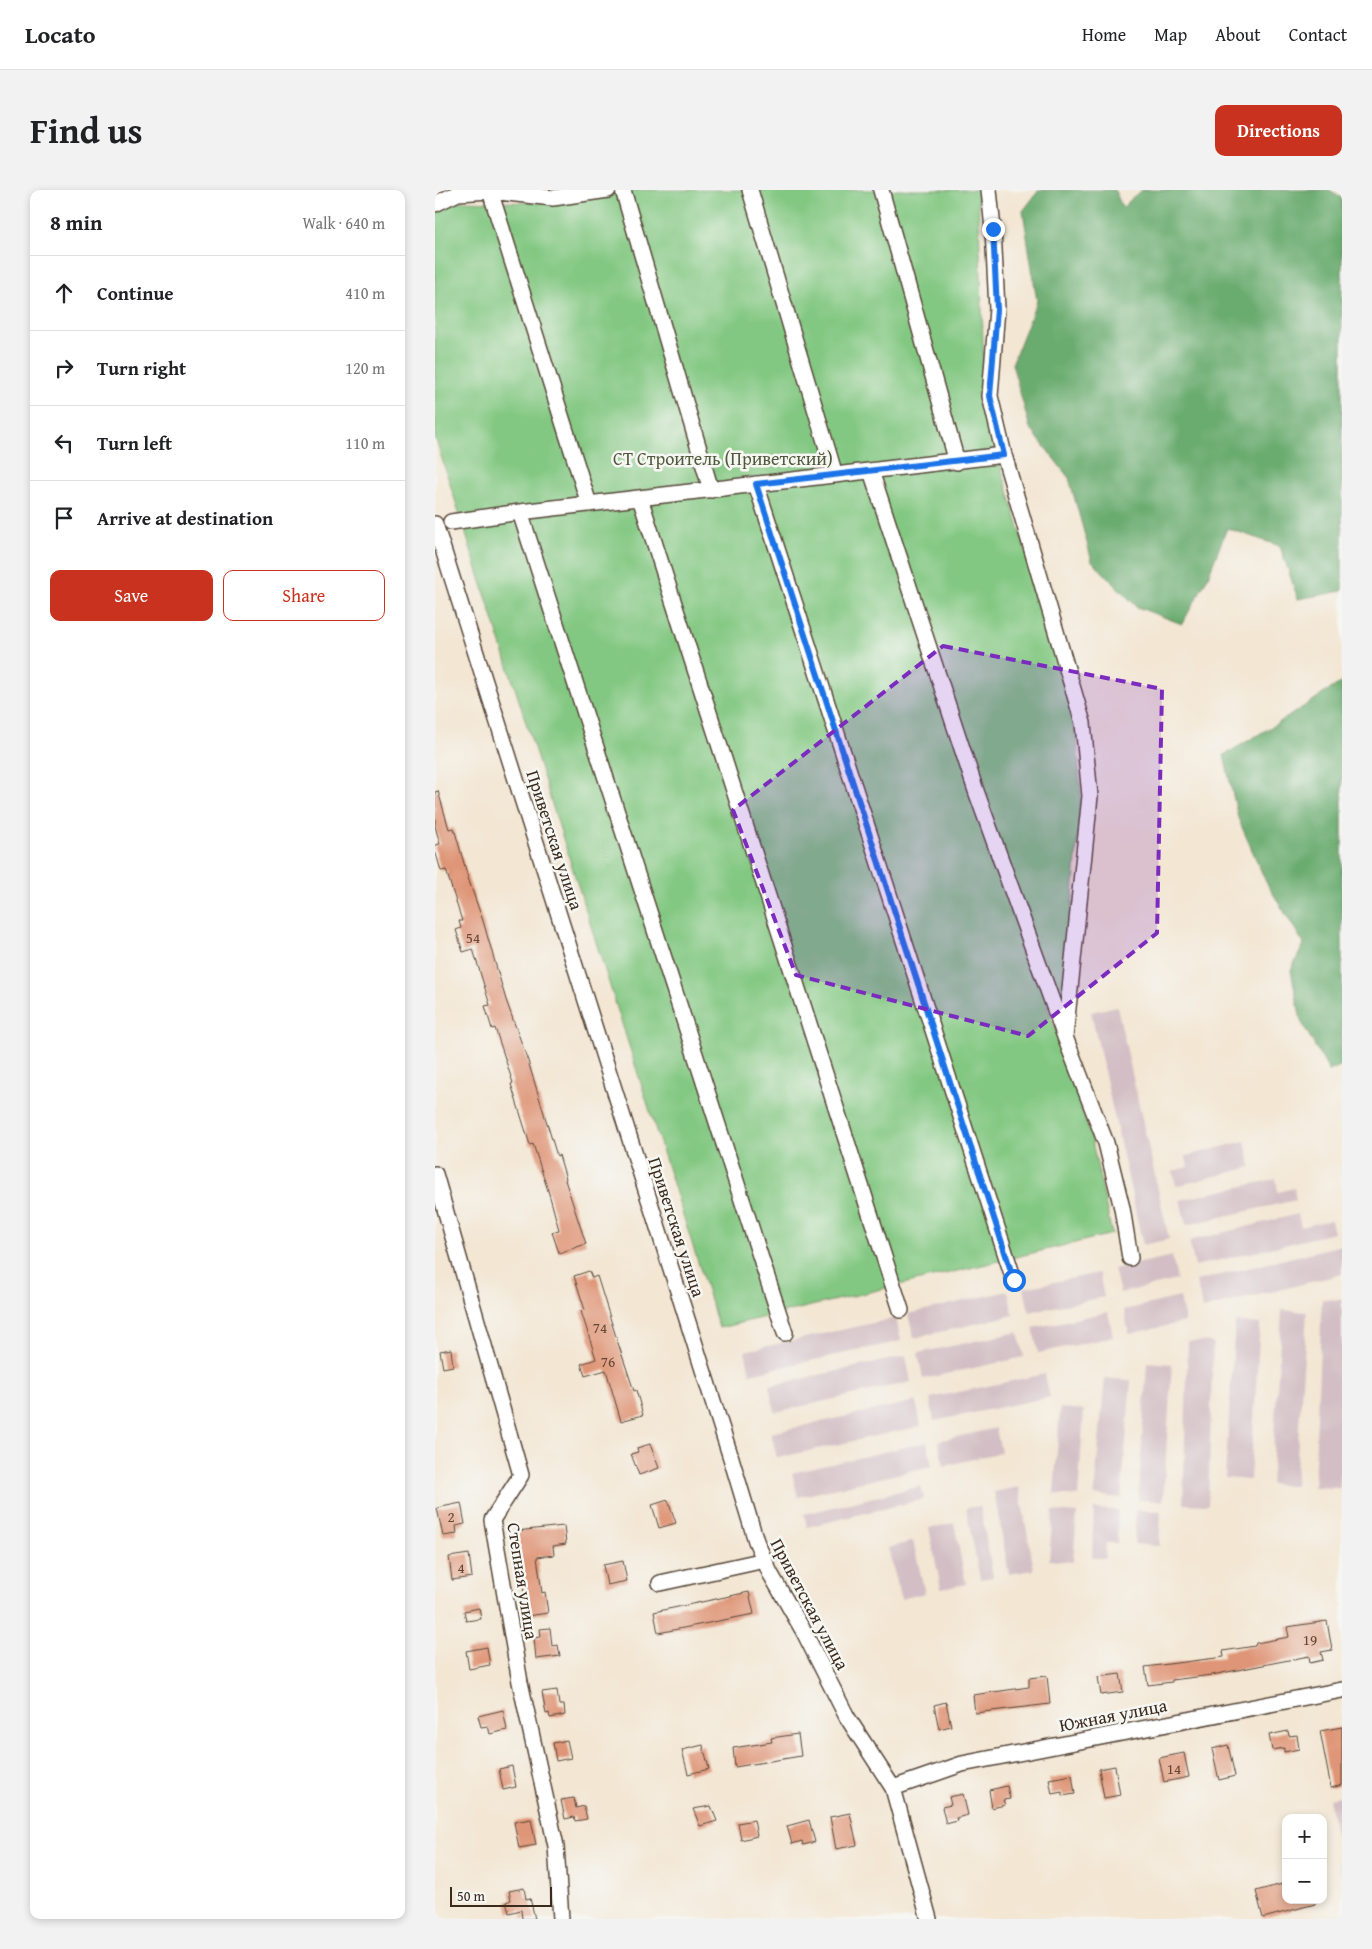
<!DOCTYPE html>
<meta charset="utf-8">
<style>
:root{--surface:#fff;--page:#f2f2f2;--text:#202124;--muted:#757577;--line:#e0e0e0;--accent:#c8321e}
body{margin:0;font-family:"Gentium Book Plus",serif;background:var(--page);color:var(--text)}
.controls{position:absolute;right:15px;bottom:15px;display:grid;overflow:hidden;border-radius:10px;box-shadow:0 2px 8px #0003}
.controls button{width:45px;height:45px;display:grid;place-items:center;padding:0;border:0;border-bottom:1px solid var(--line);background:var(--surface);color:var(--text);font:25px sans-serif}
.scale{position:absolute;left:15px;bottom:12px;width:102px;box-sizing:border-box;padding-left:5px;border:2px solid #3b2a1e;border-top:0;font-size:14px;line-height:18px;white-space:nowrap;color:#3b2a1e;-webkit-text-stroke:4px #f6f6f2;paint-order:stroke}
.stop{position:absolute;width:15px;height:15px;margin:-11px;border:4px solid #1a73e8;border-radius:50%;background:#fff}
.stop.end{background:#1a73e8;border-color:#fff;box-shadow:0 1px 5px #0008}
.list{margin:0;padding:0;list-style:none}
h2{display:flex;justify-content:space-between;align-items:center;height:65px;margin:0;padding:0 20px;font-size:21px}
h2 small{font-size:16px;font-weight:400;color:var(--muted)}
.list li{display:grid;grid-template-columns:32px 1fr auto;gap:15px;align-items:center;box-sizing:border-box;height:75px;padding:0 20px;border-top:1px solid var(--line)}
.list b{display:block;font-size:19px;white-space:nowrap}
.list em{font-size:16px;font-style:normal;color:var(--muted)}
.actions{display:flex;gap:10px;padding:15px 20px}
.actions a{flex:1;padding:11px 0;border:1px solid var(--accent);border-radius:10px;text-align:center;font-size:18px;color:var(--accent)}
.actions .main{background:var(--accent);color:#fff}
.icon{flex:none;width:28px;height:28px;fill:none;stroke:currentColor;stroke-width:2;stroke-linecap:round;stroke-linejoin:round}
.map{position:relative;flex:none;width:907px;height:1729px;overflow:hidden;border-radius:10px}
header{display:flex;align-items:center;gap:30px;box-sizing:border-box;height:70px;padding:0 25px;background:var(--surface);border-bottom:1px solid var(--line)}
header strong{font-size:24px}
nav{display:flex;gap:28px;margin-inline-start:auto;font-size:18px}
.intro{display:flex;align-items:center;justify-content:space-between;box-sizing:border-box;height:120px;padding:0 30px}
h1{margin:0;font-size:35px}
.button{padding:12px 22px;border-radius:10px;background:var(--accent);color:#fff;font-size:18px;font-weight:700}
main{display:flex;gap:30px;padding:0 30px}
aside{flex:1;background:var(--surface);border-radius:10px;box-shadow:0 2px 8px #0003}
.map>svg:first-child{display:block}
.industrial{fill:#d2bec4}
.green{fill:#83c882;stroke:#5f7950}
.forest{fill:#6aac70;stroke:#526b47}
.building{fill:#df9577}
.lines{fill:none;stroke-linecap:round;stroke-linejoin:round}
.minor-casing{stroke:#574639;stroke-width:18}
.minor{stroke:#fff;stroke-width:15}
.route{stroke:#1a73e8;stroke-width:6}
.marked{fill:#7b2cbf;fill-opacity:0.2;stroke:#7b2cbf;stroke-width:4;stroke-dasharray:10 6;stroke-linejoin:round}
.labels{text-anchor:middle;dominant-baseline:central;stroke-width:5;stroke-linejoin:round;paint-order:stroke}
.number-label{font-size:15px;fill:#644534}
.park-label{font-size:18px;fill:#51593c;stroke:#f6f6f2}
.street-label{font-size:18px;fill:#3b2a1e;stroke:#f6f6f2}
</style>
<header>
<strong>Locato</strong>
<nav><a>Home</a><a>Map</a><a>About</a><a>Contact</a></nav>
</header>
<div class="intro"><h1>Find us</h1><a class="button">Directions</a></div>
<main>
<aside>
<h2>8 min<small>Walk · 640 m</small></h2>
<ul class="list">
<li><svg class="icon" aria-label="ahead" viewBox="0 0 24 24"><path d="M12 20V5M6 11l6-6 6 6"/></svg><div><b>Continue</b></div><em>410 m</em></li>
<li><svg class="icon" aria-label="right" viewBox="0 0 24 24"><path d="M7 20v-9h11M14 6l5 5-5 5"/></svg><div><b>Turn right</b></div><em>120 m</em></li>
<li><svg class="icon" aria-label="left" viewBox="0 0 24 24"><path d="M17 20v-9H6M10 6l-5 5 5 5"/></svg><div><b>Turn left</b></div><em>110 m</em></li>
<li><svg class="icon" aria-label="arrive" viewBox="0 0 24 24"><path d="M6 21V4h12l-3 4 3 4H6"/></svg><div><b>Arrive at destination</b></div></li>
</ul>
<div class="actions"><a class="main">Save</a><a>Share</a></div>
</aside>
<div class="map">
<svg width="907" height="1729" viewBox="0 0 907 1729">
<rect width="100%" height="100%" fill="#f6f6f2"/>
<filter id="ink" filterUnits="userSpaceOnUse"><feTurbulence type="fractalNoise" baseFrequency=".02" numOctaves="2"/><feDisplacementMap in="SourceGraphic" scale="10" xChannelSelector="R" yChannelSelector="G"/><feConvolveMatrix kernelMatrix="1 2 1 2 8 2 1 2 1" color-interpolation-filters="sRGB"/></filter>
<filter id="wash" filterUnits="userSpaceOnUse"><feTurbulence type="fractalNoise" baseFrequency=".0096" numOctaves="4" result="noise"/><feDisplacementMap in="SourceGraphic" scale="20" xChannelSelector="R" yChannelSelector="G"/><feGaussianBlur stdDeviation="1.12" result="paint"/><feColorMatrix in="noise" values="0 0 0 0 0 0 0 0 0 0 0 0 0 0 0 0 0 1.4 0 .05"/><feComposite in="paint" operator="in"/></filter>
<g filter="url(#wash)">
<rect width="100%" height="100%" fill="#f3e6d3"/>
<path class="industrial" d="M682 816 734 1049 708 1055 656 822Z
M810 951 816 977 741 996 738 981 753 977 751 966Z
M841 989 843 1002 859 998 861 1010 751 1035 745 1010Z
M863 1024 866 1037 896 1030 899 1043 760 1076 754 1051Z
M907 1055V1084L768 1119 761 1091Z
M737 1066 742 1090 685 1103 679 1079Z
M664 1083 669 1107 594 1122 589 1098Z
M573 1101 578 1125 479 1148 473 1124Z
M745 1107 750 1132 694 1144 689 1120Z
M887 1109 907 1110V1246L905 1298 879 1297Z
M847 1120 872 1122 860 1296 836 1294Z
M673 1122 678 1147 603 1163 598 1138Z
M461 1128 466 1151 315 1184 310 1161Z
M800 1132 825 1134 815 1290 790 1288Z
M583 1142 589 1167 488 1189 483 1163Z
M753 1151 778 1152 773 1315 748 1314Z
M471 1166 476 1192 340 1222 334 1196Z
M712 1172 737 1174 728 1311 703 1310Z
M610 1184 615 1207 499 1231 495 1208Z
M670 1188 696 1191 686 1308 659 1305Z
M481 1211 486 1236 342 1268 336 1243Z
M625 1218 649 1220 643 1306 619 1304Z
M561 1238 566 1262 509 1276 503 1251Z
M492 1252 497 1276 363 1307 357 1283Z
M486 1296 489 1309 372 1337 369 1324Z
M584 1297 599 1380 574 1384 559 1302Z
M545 1316 558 1387 545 1389 531 1318Z
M659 1319 683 1320 682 1353H671L670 1368H657Z
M701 1320 726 1321 724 1356 699 1354Z
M618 1321 642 1323 638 1372 614 1370Z
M519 1333 531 1394 506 1399 494 1338Z
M478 1351 490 1403 466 1409 453 1358Z
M907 1606V1685L894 1608Z"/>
<path class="green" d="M112 0H543L549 181 554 236 640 529 646 605 630 805 612 815 656 947 677 1044 284 1138 0 247V21L24 11 113 13Z"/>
<path class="forest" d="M604 0H680L687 18 706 0H894L907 7V401L863 409 845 356 792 338 772 389 747 434 702 417 657 371 634 288 595 238 577 174 602 111 588 21Z
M905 493 907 494V876L894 881 866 831 856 780 869 754 831 692 803 628 789 565 848 530Z"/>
<g id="blocks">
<path class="building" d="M3 601 14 639 19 638 34 691 48 731 71 810 93 871 122 966 124 965 131 989 130 990 151 1054 124 1063 117 1042 124 1040 115 1007 98 954 95 955 76 894 78 893 60 838 57 839 50 816 55 815 38 759 28 762 21 740 26 738 24 731H27L11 680 6 681 0 660V655L5 654 0 636V602Z
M154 1081 157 1088 162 1086 182 1150 199 1201 201 1200 208 1225 186 1231 171 1180 150 1186 146 1174 161 1169 146 1121 150 1120 139 1086Z
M16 1159 18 1176 8 1178 5 1161Z
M215 1254 224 1278 204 1285 196 1264 203 1262 202 1258Z
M233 1310 241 1333 224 1338 217 1315Z
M26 1313 30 1334 21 1336 22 1344 8 1346 2 1318Z
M129 1336 131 1354 118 1356 119 1365 102 1367 107 1403 110 1402 113 1423 92 1426 81 1341Z
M34 1364 37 1387 17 1390 14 1367Z
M188 1371 192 1391 172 1395 168 1375Z
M314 1402 319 1424 223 1443 219 1422Z
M44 1418 46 1429 31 1431 29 1421Z
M892 1431 897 1460 886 1462 888 1470 875 1473 874 1466 777 1485 737 1490V1492L713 1495 710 1477 789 1467 788 1461 820 1456 821 1453 854 1447 852 1437Z
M115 1438 117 1456 123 1455 125 1466 101 1469 99 1448 106 1447 105 1439Z
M52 1457 55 1475 34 1479 31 1461Z
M685 1484 688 1502 666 1505 663 1487Z
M612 1486 615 1514 540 1523 538 1505 594 1497V1488Z
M122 1500 124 1515H129L130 1525 115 1528 114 1523 111 1524 107 1502Z
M511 1512 516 1536 504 1539 499 1515Z
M68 1520 72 1540 55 1544 53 1536 46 1537 43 1526Z
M907 1537V1595L896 1598 885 1541Z
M853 1541 854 1546 862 1545 864 1559 849 1562V1558L837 1560 834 1545Z
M363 1544 366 1566 300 1577 298 1558 337 1552 336 1548Z
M132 1550 136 1568 121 1571 118 1553Z
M268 1555 274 1579 253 1584 247 1560Z
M793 1555 800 1586 784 1590 777 1559Z
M749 1563 754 1587 729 1592 724 1568Z
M77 1576 81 1597 68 1600 64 1579Z
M680 1576 685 1605 669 1608 664 1579Z
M637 1585 640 1604 627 1606V1602L617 1604 614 1589Z
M572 1596 575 1609 568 1610 570 1615 557 1618 554 1600Z
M528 1604 533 1625 521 1628 522 1631 511 1634 507 1617 516 1615 514 1607Z
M139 1608 141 1618 149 1616 152 1629 140 1631 139 1627 130 1629 126 1610Z
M276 1616 282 1631 265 1636 258 1619Z
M415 1623 422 1655 401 1659 395 1627Z
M96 1629 101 1655 84 1658 79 1632Z
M319 1630 322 1646 306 1650 303 1633Z
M374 1630 380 1652 368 1655 367 1651 357 1654 352 1636Z
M851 1693V1710H880V1714L828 1728 821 1701Z
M89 1698 91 1709 95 1708 100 1729H87L86 1720 74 1723 71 1712 76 1710 74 1701Z"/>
</g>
</g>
<g filter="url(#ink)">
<use href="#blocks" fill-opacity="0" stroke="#574639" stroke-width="1"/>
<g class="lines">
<g class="minor-casing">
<path id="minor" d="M57 0 55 1 154 314
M188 0 276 300
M315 0 400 285
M446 0 522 272
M554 0 558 39 562 119 555 206 569 265 648 533 655 606 630 847
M0 14 23 3 55 1 118 8 173 0
M436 281 541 601 630 847 671 953 687 1018 695 1068
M321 294 579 1090
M205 308 466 1120
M85 322 350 1143
M16 332 85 322 569 265
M0 334 296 1268 321 1351 335 1383 369 1442 412 1527 458 1598 494 1729
M0 984 86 1285 57 1330 85 1492 121 1656 126 1729
M225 1393 330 1370
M458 1598 527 1574 907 1500"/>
</g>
<use href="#minor" class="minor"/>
</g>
</g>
<g class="lines" filter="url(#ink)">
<path class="route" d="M558 39 562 119 555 206 569 265 321 294 579 1090"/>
</g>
<path class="marked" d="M508 456 727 499 722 743 593 846 361 785 298 620Z"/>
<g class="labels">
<g class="number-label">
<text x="38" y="747">54</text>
<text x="165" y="1137">74</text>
<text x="173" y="1171">76</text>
<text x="16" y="1326">2</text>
<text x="26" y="1377">4</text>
<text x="875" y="1449">19</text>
<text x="739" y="1578">14</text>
</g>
<g class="park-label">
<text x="288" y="268">СТ Строитель (Приветский)</text>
</g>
<g class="street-label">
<text transform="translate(120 650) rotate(72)">Приветская улица</text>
<text transform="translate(242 1037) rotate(72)">Приветская улица</text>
<text transform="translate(88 1391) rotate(81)">Степная улица</text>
<text transform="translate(375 1414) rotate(62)">Приветская улица</text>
<text transform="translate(678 1525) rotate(-11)">Южная улица</text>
</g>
</g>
</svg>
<div class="controls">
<button>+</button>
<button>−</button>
</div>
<div class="scale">50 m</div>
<div class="stop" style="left:579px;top:1090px"></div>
<div class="stop end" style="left:558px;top:39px"></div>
</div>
</main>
